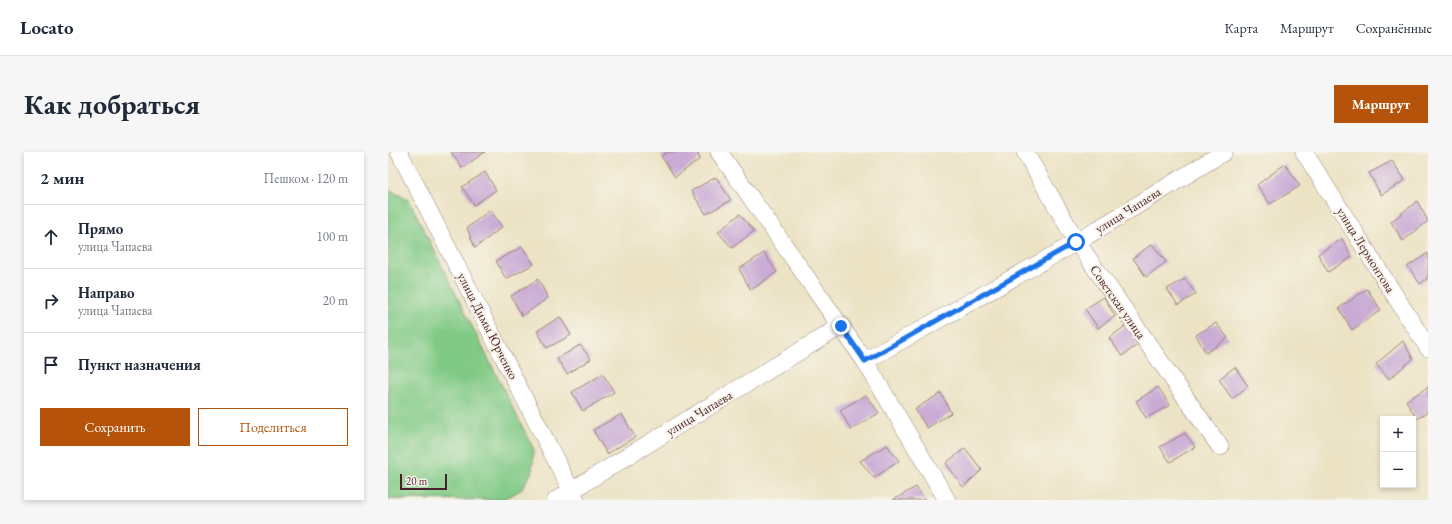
<!DOCTYPE html>
<html lang="ru">
<meta charset="utf-8">
<style>
:root{--surface:#fff;--page:#f6f6f7;--text:#1f2937;--muted:#747a83;--line:#e0e1e3;--accent:#b45309}
body{margin:0;font-family:"EB Garamond",serif;background:var(--page);color:var(--text)}
.controls{position:absolute;right:12px;bottom:12px;display:grid;overflow:hidden;border-radius:0px;box-shadow:0 2px 6px #0003}
.controls button{width:36px;height:36px;display:grid;place-items:center;padding:0;border:0;border-bottom:1px solid var(--line);background:var(--surface);color:var(--text);font:20px sans-serif}
.scale{position:absolute;left:12px;bottom:10px;width:47px;box-sizing:border-box;padding-left:4px;border:2px solid #4a1f2b;border-top:0;font-size:11px;line-height:14px;white-space:nowrap;color:#4a1f2b;-webkit-text-stroke:3px #f7f3e8;paint-order:stroke}
.stop{position:absolute;width:12px;height:12px;margin:-9px;border:3px solid #1a73e8;border-radius:50%;background:#fff}
.stop.end{background:#1a73e8;border-color:#fff;box-shadow:0 1px 4px #0008}
.list{margin:0;padding:0;list-style:none}
h2{display:flex;justify-content:space-between;align-items:center;height:52px;margin:0;padding:0 16px;font-size:17px}
h2 small{font-size:13px;font-weight:400;color:var(--muted)}
.list li{display:grid;grid-template-columns:26px 1fr auto;gap:12px;align-items:center;box-sizing:border-box;height:64px;padding:0 16px;border-top:1px solid var(--line)}
.list b{display:block;font-size:15px;white-space:nowrap}
.list p{margin:0;font-size:13px;white-space:nowrap;color:var(--muted)}
.list em{font-size:13px;font-style:normal;color:var(--muted)}
.actions{display:flex;gap:8px;padding:12px 16px}
.actions a{flex:1;padding:9px 0;border:1px solid var(--accent);border-radius:0px;text-align:center;font-size:14px;color:var(--accent)}
.actions .main{background:var(--accent);color:#fff}
.icon{flex:none;width:22px;height:22px;fill:none;stroke:currentColor;stroke-width:2;stroke-linecap:round;stroke-linejoin:round}
.map{position:relative;flex:none;width:1040px;height:348px;overflow:hidden;border-radius:0px}
header{display:flex;align-items:center;gap:24px;box-sizing:border-box;height:56px;padding:0 20px;background:var(--surface);border-bottom:1px solid var(--line)}
header strong{font-size:19px}
nav{display:flex;gap:22px;margin-inline-start:auto;font-size:14px}
.intro{display:flex;align-items:center;justify-content:space-between;box-sizing:border-box;height:96px;padding:0 24px}
h1{margin:0;font-size:28px}
.button{padding:10px 18px;border-radius:0px;background:var(--accent);color:#fff;font-size:14px;font-weight:700}
main{display:flex;gap:24px;padding:0 24px}
aside{flex:1;background:var(--surface);border-radius:0px;box-shadow:0 2px 6px #0003}
.map>svg:first-child{display:block}
.green{fill:#81ca86;stroke:#667458}
.building{fill:#c9abd5}
.lines{fill:none;stroke-linecap:round;stroke-linejoin:round}
.street-casing{stroke:#9b8178;stroke-width:18}
.street{stroke:#fff;stroke-width:17}
.route{stroke:#1a73e8;stroke-width:5}
.labels{text-anchor:middle;dominant-baseline:central;stroke-width:4;stroke-linejoin:round;paint-order:stroke}
.street-label{font-size:13px;fill:#4a1f2b;stroke:#f7f3e8}
</style>
<header>
<strong>Locato</strong>
<nav><a>Карта</a><a>Маршрут</a><a>Сохранённые</a></nav>
</header>
<div class="intro"><h1>Как добраться</h1><a class="button">Маршрут</a></div>
<main>
<aside>
<h2>2 мин<small>Пешком · 120 m</small></h2>
<ul class="list">
<li><svg class="icon" aria-label="ahead" viewBox="0 0 24 24"><path d="M12 20V5M6 11l6-6 6 6"/></svg><div><b>Прямо</b><p>улица Чапаева</p></div><em>100 m</em></li>
<li><svg class="icon" aria-label="right" viewBox="0 0 24 24"><path d="M7 20v-9h11M14 6l5 5-5 5"/></svg><div><b>Направо</b><p>улица Чапаева</p></div><em>20 m</em></li>
<li><svg class="icon" aria-label="arrive" viewBox="0 0 24 24"><path d="M6 21V4h12l-3 4 3 4H6"/></svg><div><b>Пункт назначения</b></div></li>
</ul>
<div class="actions"><a class="main">Сохранить</a><a>Поделиться</a></div>
</aside>
<div class="map">
<svg width="1040" height="348" viewBox="0 0 1040 348">
<rect width="100%" height="100%" fill="#f7f3e8"/>
<filter id="ink" filterUnits="userSpaceOnUse"><feTurbulence type="fractalNoise" baseFrequency=".025" numOctaves="2"/><feDisplacementMap in="SourceGraphic" scale="8" xChannelSelector="R" yChannelSelector="G"/><feConvolveMatrix kernelMatrix="1 2 1 2 8 2 1 2 1" color-interpolation-filters="sRGB"/></filter>
<filter id="wash" filterUnits="userSpaceOnUse"><feTurbulence type="fractalNoise" baseFrequency=".012" numOctaves="4" result="noise"/><feDisplacementMap in="SourceGraphic" scale="16" xChannelSelector="R" yChannelSelector="G"/><feGaussianBlur stdDeviation="0.9" result="paint"/><feColorMatrix in="noise" values="0 0 0 0 0 0 0 0 0 0 0 0 0 0 0 0 0 1.4 0 .05"/><feComposite in="paint" operator="in"/></filter>
<g filter="url(#wash)">
<rect width="100%" height="100%" fill="#ece3c5"/>
<path class="green" d="M0 37 21 48 146 298 144 320 133 338 113 348 0 347Z"/>
<g id="blocks">
<path class="building" d="M63 0H97L74 16Z
M280 0H309L312 7 287 25 273 4Z
M1004 9 1017 28 993 43 981 21Z
M897 12 912 34 882 52 869 33Z
M97 20 108 38 86 53 74 35Z
M328 25 343 48 318 62 303 39Z
M1029 49 1040 69 1015 89 1003 70Z
M102 58 114 75 87 96 79 76Z
M352 62 366 79 344 96 330 80Z
M954 87 964 105 940 120 930 102Z
M764 92 778 110 758 125 745 106Z
M134 95 146 112 118 127 108 109Z
M376 101 389 120 363 138 351 117Z
M1040 101V126L1032 132 1020 114Z
M150 127 160 146 134 164 123 144Z
M797 127 808 142 790 153 779 137Z
M979 137 993 158 964 178 951 156Z
M716 145 727 164 710 176 697 157Z
M172 165 183 183 159 196 149 179Z
M828 171 840 186 818 201 808 183Z
M739 173 752 191 734 204 721 186Z
M1015 189 1025 207 1001 227 988 212Z
M192 193 203 207 179 222 169 207Z
M847 215 860 234 844 247 831 227Z
M215 222 226 240 195 259 184 240Z
M770 235 782 253 758 266 748 249Z
M1040 235V260L1029 267 1018 249Z
M553 241 563 261 539 276 527 257Z
M478 243 491 261 463 278 452 258Z
M234 262 247 285 219 302 205 278Z
M797 281 807 295 782 310 772 295Z
M499 293 511 309 486 326 472 309Z
M577 296 594 318 575 335 558 311Z
M528 335 537 348H505Z"/>
</g>
</g>
<g filter="url(#ink)">
<use href="#blocks" fill-opacity="0" stroke="#9b8178" stroke-width="1"/>
<g class="lines">
<g class="street-casing">
<path id="street" d="M11 0 188 348
M331 0 477 209 559 348
M637 0 689 90 832 295
M916 0 1040 196
M477 209 689 90 836 0
M168 348 453 174"/>
</g>
<use href="#street" class="street"/>
</g>
</g>
<g class="lines" filter="url(#ink)">
<path class="route" d="M453 174 477 209 688 90"/>
</g>
<g class="labels">
<g class="street-label">
<text transform="translate(740 58) rotate(-32)">улица Чапаева</text>
<text transform="translate(978 98) rotate(58)">улица Лермонтова</text>
<text transform="translate(730 150) rotate(55)">Советская улица</text>
<text transform="translate(100 174) rotate(63)">улица Димы Юрченко</text>
<text transform="translate(311 261) rotate(-31)">улица Чапаева</text>
</g>
</g>
</svg>
<div class="controls">
<button>+</button>
<button>−</button>
</div>
<div class="scale">20 m</div>
<div class="stop" style="left:688px;top:90px"></div>
<div class="stop end" style="left:453px;top:174px"></div>
</div>
</main>
